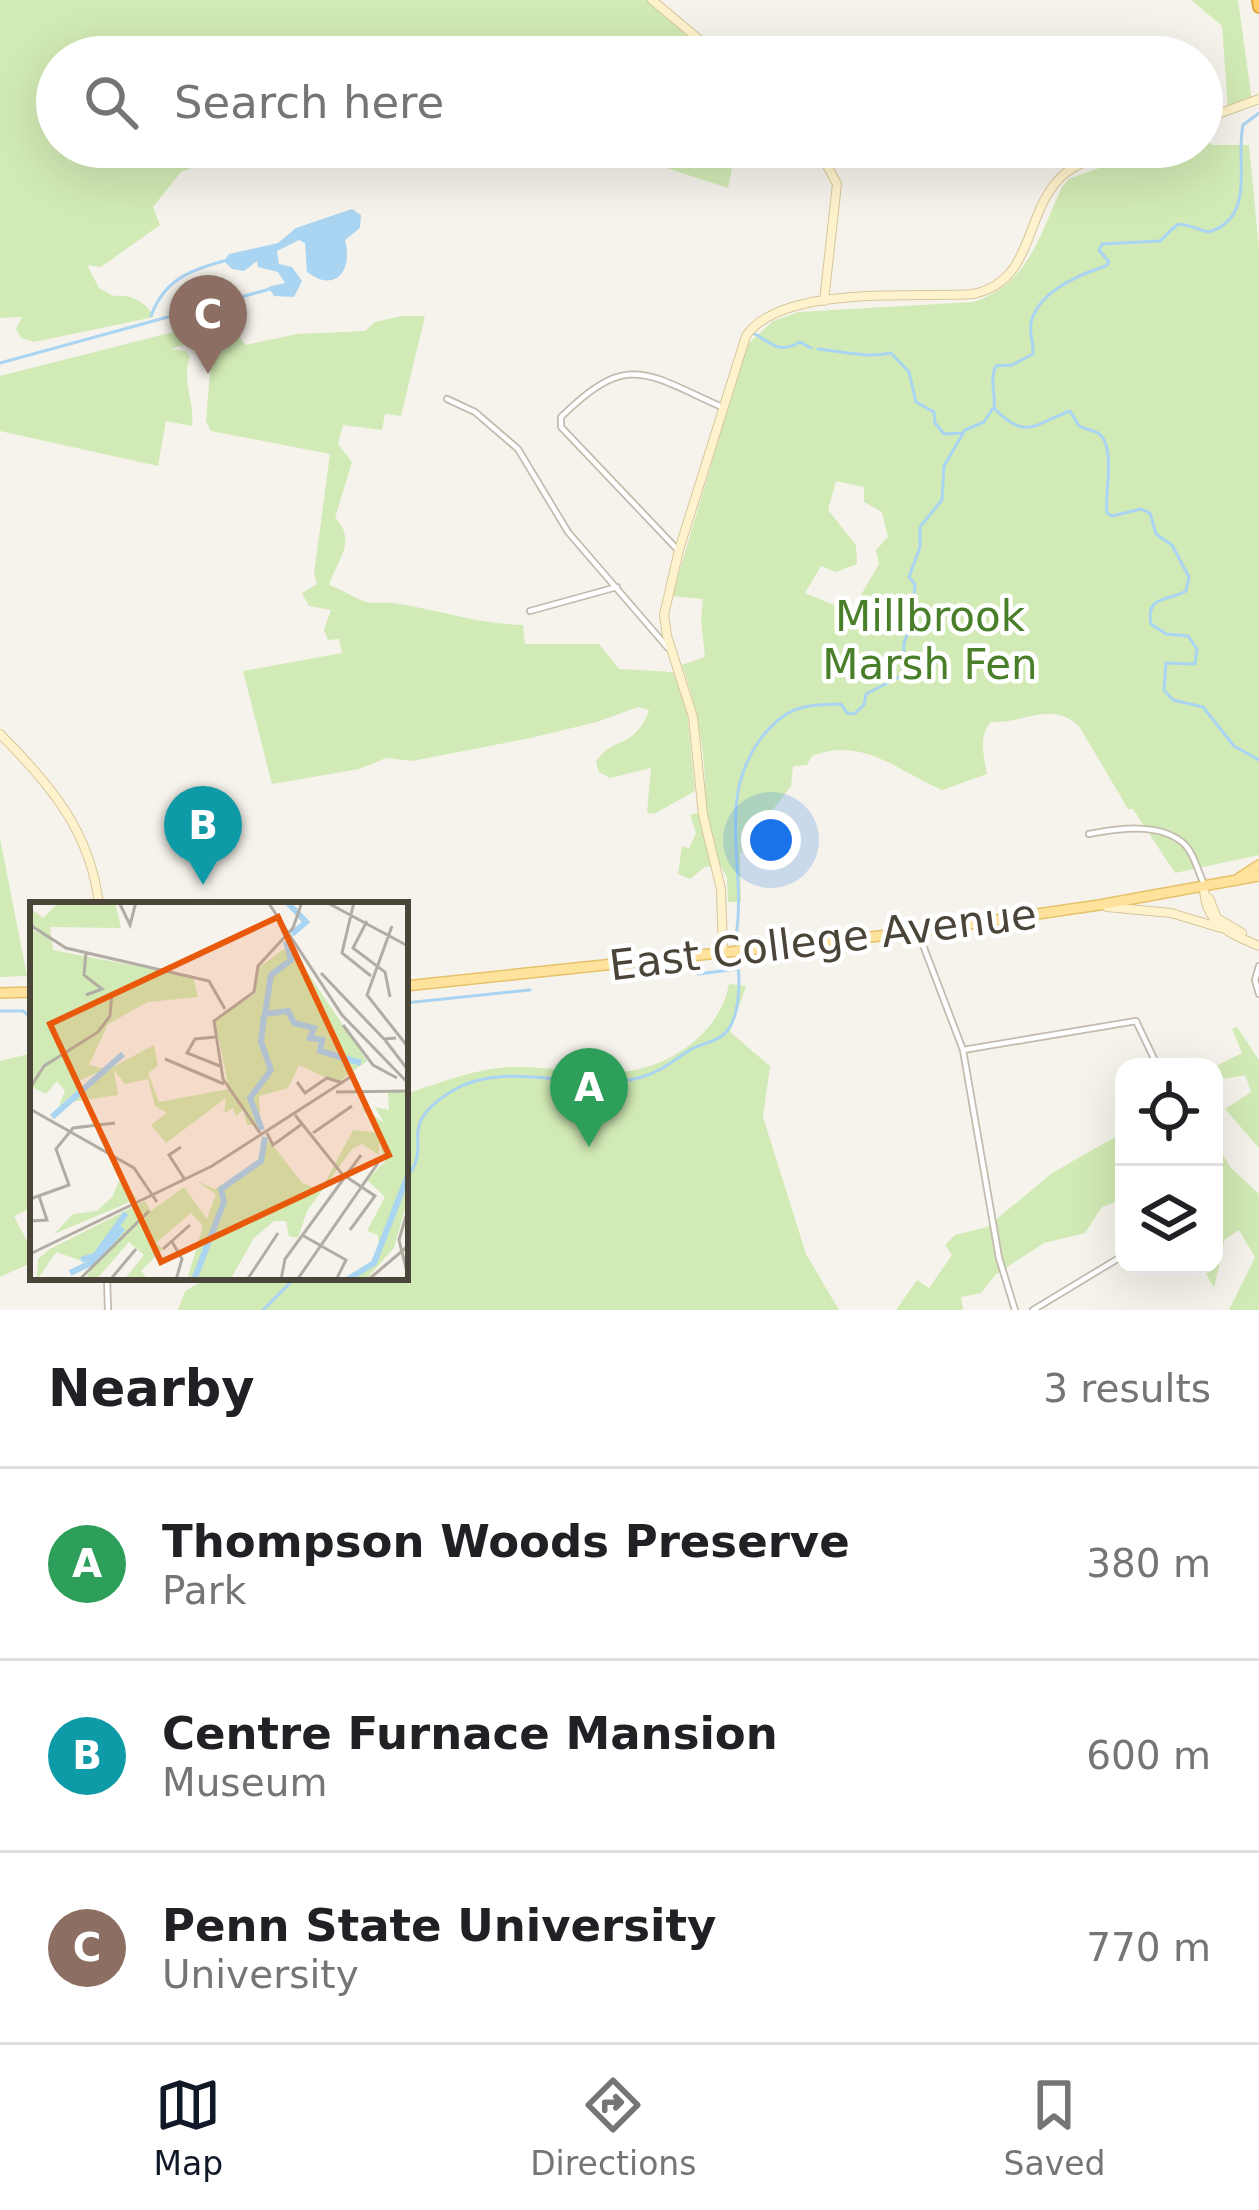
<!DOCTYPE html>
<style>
:root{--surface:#fff;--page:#f6f6f6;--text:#202124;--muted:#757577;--line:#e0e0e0;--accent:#111827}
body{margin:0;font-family:"DejaVu Sans",sans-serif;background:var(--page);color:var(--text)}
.controls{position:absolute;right:36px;bottom:36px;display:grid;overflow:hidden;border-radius:24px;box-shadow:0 12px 48px #0002}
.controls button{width:108px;height:108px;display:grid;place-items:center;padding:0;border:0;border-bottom:3px solid var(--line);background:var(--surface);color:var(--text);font:60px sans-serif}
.you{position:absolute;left:771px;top:840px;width:42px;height:42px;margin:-30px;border:9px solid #fff;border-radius:50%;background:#1a73e8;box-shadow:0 0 0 18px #1a73e833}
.badge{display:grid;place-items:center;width:78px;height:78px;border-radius:50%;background:var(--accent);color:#fff;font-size:39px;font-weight:700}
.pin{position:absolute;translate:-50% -99px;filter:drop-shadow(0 3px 6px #0008)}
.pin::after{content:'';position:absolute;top:63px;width:42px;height:36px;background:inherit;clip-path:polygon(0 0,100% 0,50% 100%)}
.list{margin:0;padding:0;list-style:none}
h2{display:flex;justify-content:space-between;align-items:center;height:156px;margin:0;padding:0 48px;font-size:51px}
h2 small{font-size:39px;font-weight:400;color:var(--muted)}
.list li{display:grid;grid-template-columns:78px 1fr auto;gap:36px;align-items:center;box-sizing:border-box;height:192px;padding:0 48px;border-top:3px solid var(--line)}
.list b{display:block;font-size:45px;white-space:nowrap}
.list p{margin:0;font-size:39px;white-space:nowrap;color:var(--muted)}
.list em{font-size:39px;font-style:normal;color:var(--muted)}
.icon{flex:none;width:66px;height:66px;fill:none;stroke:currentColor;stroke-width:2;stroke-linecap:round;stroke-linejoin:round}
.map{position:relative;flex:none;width:1259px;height:1310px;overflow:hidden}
.search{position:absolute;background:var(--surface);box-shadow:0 12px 48px #0002;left:36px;right:36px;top:36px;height:132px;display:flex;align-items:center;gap:30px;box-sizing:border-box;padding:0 42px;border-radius:66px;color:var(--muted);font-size:45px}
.sheet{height:732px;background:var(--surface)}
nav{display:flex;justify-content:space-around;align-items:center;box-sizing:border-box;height:168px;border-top:3px solid var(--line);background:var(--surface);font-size:33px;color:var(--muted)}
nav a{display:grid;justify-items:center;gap:6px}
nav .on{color:var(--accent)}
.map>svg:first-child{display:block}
.green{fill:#d2eab5;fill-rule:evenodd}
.water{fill:#a9d4f2}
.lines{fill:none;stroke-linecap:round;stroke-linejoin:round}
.stream{stroke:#a9d4f2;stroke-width:3}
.street-casing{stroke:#c2bbae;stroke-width:8}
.secondary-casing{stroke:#d6c79b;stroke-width:10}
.primary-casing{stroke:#e6c16a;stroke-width:12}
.highway-casing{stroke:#e0a43c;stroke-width:14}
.street{stroke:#fff;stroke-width:4.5}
.secondary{stroke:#fff3cd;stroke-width:8}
.primary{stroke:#ffe39c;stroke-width:9}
.highway{stroke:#ffcf6e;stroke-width:10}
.labels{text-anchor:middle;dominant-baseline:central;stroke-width:9;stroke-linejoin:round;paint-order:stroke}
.park-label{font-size:42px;fill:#4a7f2a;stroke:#fff}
.street-label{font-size:42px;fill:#4b4439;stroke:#fff}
.inset-river{fill:none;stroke:#a9d4f2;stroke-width:6}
.inset-road{fill:none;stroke:#b2ada4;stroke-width:3}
.view{fill:#e8590c;fill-opacity:0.15;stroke:#e8590c;stroke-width:6}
.inset-edge{fill:none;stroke:#4b4439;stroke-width:6}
</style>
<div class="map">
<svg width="1259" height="1310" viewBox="0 0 1259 1310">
<rect width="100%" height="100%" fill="#f6f3ec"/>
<path class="green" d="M0 0H647L721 57H57V147H231L228 154 181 172 153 207 160 225 101 267 87 265 99 288 113 296C131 293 146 302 154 317L34 342 21 338 16 329 22 317 0 318Z
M1191 0H1238L1252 101 1228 110 1222 26Z
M1202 139 1213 145H1249L1259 249V855L1175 873 1133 809H1128L1079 726C1050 700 1024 724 991 722 978 735 984 758 987 774L942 790C898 771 862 736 812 756L807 765 793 766 791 786 759 828 761 846 740 853 741 902H728L727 878 721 866 705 867 690 879 678 874 682 846 689 849 696 833 690 815 705 811C707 761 699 712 682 665L705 657 701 620 703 599 672 596 747 345 773 321 799 312 973 302C1028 286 1040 234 1062 187L1069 179 1157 147H1171L1177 163 1175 147H1202ZM836 481 864 487V502L882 512 888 537 876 550 879 564 851 612 805 593 821 566 836 572 857 564 856 545 828 510Z
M602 147H736L728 188Z
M402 316H425L401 416 385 414 382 430 343 425 338 444 352 462 335 518C358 541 337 560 329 585 341 589 351 596 363 601 371 604 383 602 392 603 437 609 476 624 523 625L525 644H599L619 669 673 672 687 711 695 791 654 814 647 813 651 768 610 778 599 772 596 762C613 735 635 750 649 710L638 707 597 722 530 738 412 761 386 758 359 769 272 784 243 671 342 653 339 639 328 640 324 630 331 610 309 606 302 593 317 584 314 574 330 454 211 431 206 421 212 349H204L191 342 171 349 186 351 190 357C181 382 195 400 192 426L166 421 158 466 0 431V376L193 327C217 324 232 326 246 345L297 334 365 331 375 322Z
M0 838 27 976 0 977Z
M729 984 746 986 730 1032 770 1066 763 1117 806 1254 839 1310H178L185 1291 210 1277H405V1094C441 1083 481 1066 520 1067 554 1067 588 1075 622 1072 671 1067 720 1033 729 984Z
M1237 1027 1259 1060V1148L1225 1109 1251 1092 1245 1075 1225 1079 1214 1072V1067L1242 1053 1232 1029Z
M33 1053V1207L14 1216 33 1253V1262L0 1277V1061Z
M1124 1132V1199L1102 1207 1085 1233 1044 1243 995 1275 981 1293 961 1297 963 1310H896L917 1280 929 1288 952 1255 945 1245 955 1235 987 1227 1052 1173Z
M1214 1139 1231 1168 1259 1194V1310H1229L1255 1257 1239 1230 1225 1239 1214 1288 1201 1265H1214Z"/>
<path class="water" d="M352 209 361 215 360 228 345 240C353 270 336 294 307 272L305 243 299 240 277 251 279 264 292 267 302 281 294 297 274 296 268 287 285 283 278 272 258 267 257 261 244 271 232 269 224 261 229 254 278 243 296 228Z"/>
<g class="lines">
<path class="stream" d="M1259 113 1243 125C1235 161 1257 219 1208 232 1173 222 1184 218 1160 241L1102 244 1099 250 1109 262 1106 266C1081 274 1044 289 1033 316 1027 330 1034 341 1033 354L1012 365 996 366C989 378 996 394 994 408 1026 442 1036 423 1070 411L1079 426C1085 429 1092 430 1098 433 1117 445 1104 496 1107 513L1112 516 1141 509 1150 513 1156 534 1172 545 1189 577 1186 591C1169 601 1145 595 1151 624L1166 634 1188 636 1197 649 1195 664 1166 663 1164 690 1173 700 1203 707 1234 746 1259 760
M151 316C164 280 190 270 224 261
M753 333C771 342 778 355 800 342L811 348
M818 349C845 352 866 358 891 353L909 372 916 402 934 412 935 423 944 434 963 433
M0 363 270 289
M736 936C747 869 716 802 759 741 783 708 802 704 841 704L847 713 854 714 864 705 866 694 903 675 904 643 912 621 915 584 909 577 920 547V527L942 500 944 466 965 430 984 422 993 408
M698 974 738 969
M405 1003 530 990
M0 1011H23L33 1019
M405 1179C437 1144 391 1129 452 1091 508 1057 582 1095 642 1077 660 1072 674 1060 690 1050 700 1044 715 1042 723 1035 740 1021 740 985 738 965
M263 1310 296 1277"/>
<g class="street-casing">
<path id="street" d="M447 399 475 412 518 449 568 532 668 648
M676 548 561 427V417C628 351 645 373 722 407
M530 611 617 587
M1089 834C1117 829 1157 822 1182 842 1193 850 1198 872 1204 884
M918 932 963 1050 999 1258 1015 1310
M1259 966 1255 980 1259 994
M963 1050 1136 1021 1158 1067
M107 1277 108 1310
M1033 1310 1124 1255"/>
</g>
<g class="secondary-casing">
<path id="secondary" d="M652 0 720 57
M1202 120 1259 99
M817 147 837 184 824 301
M0 734C50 784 91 832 99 905
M1204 886C1204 923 1228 933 1259 946
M1209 898 1217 918 1242 933
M1107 907 1171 913 1221 928
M723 953 721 889 703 815 693 717 667 636 664 615 679 550 746 336C782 284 914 298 973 294 1035 281 1023 214 1061 177 1078 160 1109 155 1131 147"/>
</g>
<g class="primary-casing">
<path id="primary" d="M1239 878 1259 865
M405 986 908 933 1099 905 1259 876
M0 993 33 992"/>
</g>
<g class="highway-casing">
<path id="highway" d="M1258 0 1259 7"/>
</g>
<use href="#street" class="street"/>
<use href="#secondary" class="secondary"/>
<use href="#primary" class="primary"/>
<use href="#highway" class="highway"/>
</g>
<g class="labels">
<g class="park-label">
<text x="930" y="616">Millbrook<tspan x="930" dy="48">Marsh Fen</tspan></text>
</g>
<g class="street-label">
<text transform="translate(823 940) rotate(-7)">East College Avenue</text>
</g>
</g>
<g transform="translate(30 902)">
<rect width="378" height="378" fill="#f6f3ec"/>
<path d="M29 0H85L91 26 20 25 23 48 163 75 168 95 118 100 78 122 59 163 75 167 46 180 51 186 29 204 35 189 27 179 16 192 0 184V27L14 33 0 21V6L13 16ZM259 43 337 159 307 181 269 163 258 186 229 194 231 223H217L213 207 206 215 203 206 194 211 196 196 136 241 121 223 137 211 125 204 118 177 95 182 84 168 88 193 41 200 83 165 124 143 128 164 118 171 129 200 199 187 185 118 225 92 228 66ZM358 190H378V296L364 346 337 376 317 378 342 364 349 344 348 333 337 329 355 295 337 278 355 259 349 240V253L332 242 322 247 277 309 268 336 259 334 256 319H244L224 336 200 378H157L173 324 161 311 126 341 133 347 111 369 118 378H94L114 353 99 340 66 378H55L64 363 26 350 7 378 8 357 20 347 115 299 121 309 154 285 177 317 186 292 166 279 185 287 226 261 239 238 272 281 291 288 323 228 349 231 331 204 354 221 345 205 359 208ZM70 252 107 297 24 332 43 312 67 309 82 295 90 277Z" fill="#d2eab5"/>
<path class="inset-river" d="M257 0 276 20 262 32M256 39 261 58 241 73 235 112 258 109 264 121 284 126 280 136 292 138 290 149 331 161M22 215 93 152M232 228 220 196 241 168 231 140 234 113M51 358 66 353 96 311M40 371 63 360 93 326M164 378 194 300 191 287 231 259 235 235M317 378 344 361 378 273"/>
<path class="inset-road" d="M89 0 100 23 106 0M238 0 312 113 378 181M296 0 378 44M324 0 312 51 341 74M337 19 323 46 355 70 360 95M0 23 36 46 179 79 195 107M362 24 337 93 378 145M56 50 54 73 72 87 56 93M291 71 354 137 366 136M313 123 343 163 367 176M185 135 165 137 157 151 190 164M355 138 378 168M135 157 194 182M267 180 275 191 297 176 313 181M0 186 14 164 68 130 80 114 82 90M306 190 378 189M0 207 104 266 127 300M265 213 312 272 345 294 320 328M230 231 193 177 184 119 224 90 228 64 263 26 272 0M237 231 243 243 272 222M283 231 322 204M151 245 139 253 155 278M0 297 39 283 26 247 43 226 85 221M378 307 369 338 378 374M0 319 17 318 9 294M272 333 316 358 306 378M141 338 152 357 146 378M133 347 160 323M0 352 182 264 325 172M49 378 119 309M80 378 106 347M217 378 248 331M251 378 255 357 331 253M267 378 348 261M338 378 378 344"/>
<path class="view" d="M248 15 359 253 131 360 20 122Z"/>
<rect width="378" height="378" class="inset-edge"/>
</g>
</svg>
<div class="controls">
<button><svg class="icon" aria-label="locate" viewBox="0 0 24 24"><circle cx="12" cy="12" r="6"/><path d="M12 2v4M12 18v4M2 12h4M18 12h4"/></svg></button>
<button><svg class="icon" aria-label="layers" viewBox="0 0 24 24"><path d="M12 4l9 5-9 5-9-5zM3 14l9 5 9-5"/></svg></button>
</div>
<div class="you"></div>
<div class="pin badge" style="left:589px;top:1147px;background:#2e9e5b">A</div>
<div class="pin badge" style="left:203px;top:885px;background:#0f9aa8">B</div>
<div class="pin badge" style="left:208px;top:374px;background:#8d6e63">C</div>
<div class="search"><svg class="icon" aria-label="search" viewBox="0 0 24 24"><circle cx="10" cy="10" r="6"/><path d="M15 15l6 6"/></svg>Search here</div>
</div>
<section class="sheet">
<h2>Nearby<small>3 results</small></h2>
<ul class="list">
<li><span class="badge" style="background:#2e9e5b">A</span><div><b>Thompson Woods Preserve</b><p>Park</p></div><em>380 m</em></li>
<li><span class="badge" style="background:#0f9aa8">B</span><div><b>Centre Furnace Mansion</b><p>Museum</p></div><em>600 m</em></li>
<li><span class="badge" style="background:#8d6e63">C</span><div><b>Penn State University</b><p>University</p></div><em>770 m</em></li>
</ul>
</section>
<nav>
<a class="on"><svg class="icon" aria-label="map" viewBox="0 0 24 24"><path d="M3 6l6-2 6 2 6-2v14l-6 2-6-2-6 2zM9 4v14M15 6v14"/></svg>Map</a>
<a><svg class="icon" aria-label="directions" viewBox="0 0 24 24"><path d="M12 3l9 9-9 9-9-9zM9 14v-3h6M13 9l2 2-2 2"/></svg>Directions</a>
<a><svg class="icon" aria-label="saved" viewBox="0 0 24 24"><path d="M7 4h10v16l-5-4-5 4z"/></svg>Saved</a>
</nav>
